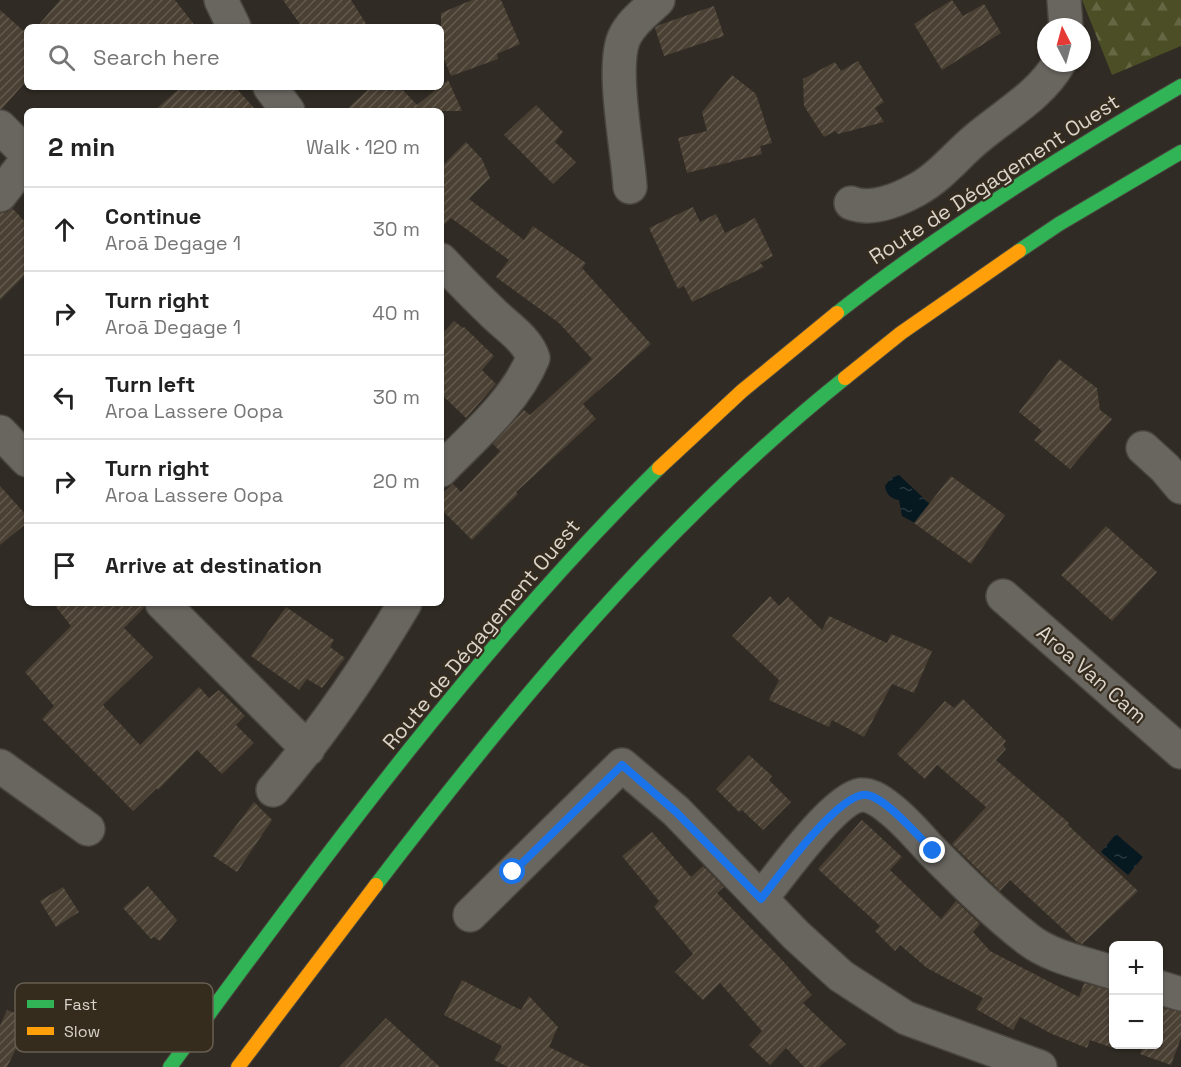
<!DOCTYPE html>
<meta charset="utf-8">
<style>
:root{--surface:#fff;--page:#f2f2f2;--text:#222;--muted:#767676;--line:#e0e0e0}
body{margin:0;font-family:"Space Grotesk",sans-serif;background:var(--page);color:var(--text)}
.controls{position:absolute;right:18px;bottom:18px;display:grid;overflow:hidden;border-radius:9px;box-shadow:0 2px 4px #0004}
.controls button{width:54px;height:54px;display:grid;place-items:center;padding:0;border:0;border-bottom:2px solid var(--line);background:var(--surface);color:var(--text);font:30px sans-serif}
.compass{position:absolute;left:1037px;top:18px;width:54px;height:54px;border-radius:50%;background:var(--surface);box-shadow:0 2px 4px #0004;rotate:354deg}
.stop{position:absolute;width:18px;height:18px;margin:-14px;border:4px solid #1a73e8;border-radius:50%;background:#fff}
.stop.end{background:#1a73e8;border-color:#fff;box-shadow:0 2px 6px #0008}
.list{margin:0;padding:0;list-style:none}
h2{display:flex;justify-content:space-between;align-items:center;height:78px;margin:0;padding:0 24px;font-size:26px}
h2 small{font-size:20px;font-weight:400;color:var(--muted)}
.list li{display:grid;grid-template-columns:39px 1fr auto;gap:18px;align-items:center;box-sizing:border-box;height:84px;padding:0 24px;border-top:2px solid var(--line)}
.list b{display:block;font-size:22px;white-space:nowrap}
.list p{margin:0;font-size:20px;white-space:nowrap;color:var(--muted)}
.list em{font-size:20px;font-style:normal;color:var(--muted)}
.icon{flex:none;width:33px;height:33px;fill:none;stroke:currentColor;stroke-width:2;stroke-linecap:round;stroke-linejoin:round}
.map{position:relative;flex:none;width:1181px;height:1067px;overflow:hidden}
.search{position:absolute;background:var(--surface);box-shadow:0 2px 4px #0004;left:24px;top:24px;width:420px;height:66px;display:flex;align-items:center;gap:15px;box-sizing:border-box;padding:0 21px;border-radius:9px;color:var(--muted);font-size:22px}
.panel{position:absolute;background:var(--surface);box-shadow:0 2px 4px #0004;left:24px;top:108px;width:420px;height:498px;border-radius:9px}
.map>svg:first-child{display:block}
.forest{fill:url(#forest-firs)}
.water{fill:url(#water-ripples)}
.building{fill:url(#building-hatch)}
.lines{fill:none;stroke-linecap:round;stroke-linejoin:round}
.street-casing{stroke:#4a463f;stroke-width:36}
.fast-casing{stroke:#4a463f;stroke-width:16}
.slow-casing{stroke:#4a463f;stroke-width:16}
.street{stroke:#696660;stroke-width:33}
.fast{stroke:#30b455;stroke-width:14}
.slow{stroke:#ff9f0a;stroke-width:14}
.route{stroke:#1a73e8;stroke-width:8}
.labels{text-anchor:middle;dominant-baseline:central;stroke-width:4.5;stroke-linejoin:round;paint-order:stroke}
.street-label{font-size:21px;fill:#dad4cb;stroke:#362c1e}
.key{fill:#362c1e;stroke:#675e52;stroke-width:1.5}
.key-label{font-size:16px;fill:#dad4cb}
</style>
<div class="map">
<svg width="1181" height="1067" viewBox="0 0 1181 1067">
<defs>
<pattern id="forest-firs" width="22" height="20" patternUnits="userSpaceOnUse" patternTransform="scale(1.5)"><rect width="22" height="20" fill="#4c4e26"/><path d="M5 1l3.5 6h-7zM16 11l3.5 6h-7z" fill="#656744"/></pattern>
<pattern id="water-ripples" width="26" height="14" patternUnits="userSpaceOnUse" patternTransform="scale(1.5)"><rect width="26" height="14" fill="#061820"/><path d="M2 4q2-2 4 0t4 0M15 11q2-2 4 0t4 0" fill="none" stroke="#2a393f"/></pattern>
<pattern id="building-hatch" width="6" height="6" patternUnits="userSpaceOnUse" patternTransform="scale(1.5)"><rect width="6" height="6" fill="#4a4033"/><path d="M-1 1l2-2M0 6l6-6M5 7l2-2" fill="none" stroke="#645b4f"/></pattern>
</defs>
<rect width="100%" height="100%" fill="#302b24"/>
<path class="forest" d="M1082 0H1181V46L1112 75Z"/>
<path class="water" d="M899 475 931 505 917 524 902 516 899 500C891 499 886 494 885 486 889 480 892 477 899 475Z
M1116 834 1143 857 1128 875 1101 852Z"/>
<path class="building" d="M60 0H175L196 27H37Z
M283 0H351L368 27H302Z
M472 0H501L520 44 497 54 498 59 451 76 441 52V13Z
M952 0 963 16 984 4 1001 33 942 70 914 24Z
M714 6 724 36 664 56 655 28 659 25Z
M0 10 27 34V80L2 109H0Z
M858 61 884 102 875 108 884 122 838 134 835 131 824 137 804 106 803 79 835 62 841 71Z
M732 75 756 94 772 143 760 146 762 154 687 173 678 138 707 131 702 112Z
M448 80 462 111H345L371 87H400L417 105Z
M181 87H235L257 111H154Z
M536 105 563 132 555 142 576 162 553 184 504 135Z
M466 142 482 159 490 178 469 199 524 240 533 226 586 263 582 268 651 344 583 404 596 419 516 492 518 494 472 540 441 509V495L453 484 461 492 500 451 493 444 524 410 530 415 592 359 559 323 496 277 509 260 451 218 441 228V167Z
M693 207 700 222 716 214 725 233 755 218 773 256 760 263 764 267 692 302 684 286 678 289 649 228Z
M12 208 27 224V273L0 300V213L7 212Z
M454 321 463 328 464 327 494 356 482 370 496 384 466 418 441 394V335Z
M1059 359 1097 388 1100 410 1112 419 1070 469 1034 440 1042 431 1019 412Z
M951 476 1005 515 971 564 914 523Z
M0 486 27 516V523L0 545Z
M1106 526 1157 572 1112 621 1061 575Z
M770 596 779 606 788 597 822 630 829 616 887 643 891 634 932 651 914 693 892 684 864 737 832 720 829 727 769 700 779 680 732 636Z
M53 603H144V608L124 628 153 657 103 705 140 745 199 687 209 698 219 690 245 716 236 725 254 743 222 774 197 750 158 790 157 788 133 811 42 719 54 706 25 672 71 626Z
M286 607 334 640 330 647 345 658 322 688 307 679 299 690 251 656Z
M963 699 1006 741 1003 745 1006 749 996 760 1069 823 1068 825 1138 891 1082 944 1077 942 1010 880 1000 891 952 844 986 807 937 765 925 779 897 754 945 701 954 708Z
M749 755 772 776 769 780 791 802 763 830 742 810 739 812 716 789Z
M254 802 272 820 237 872 213 856Z
M862 820 902 857 890 870 941 919 956 901 980 924 973 932 990 951 1079 997 1084 983 1113 991V1048L1090 1040 1087 1048 1052 1034 1020 1017 1013 1030 976 1009 983 998 927 968 900 945 895 951 875 931 880 926 818 869Z
M652 832 691 877 703 866 724 887 717 893 783 961 812 995 803 1003 846 1044 819 1067H804L786 1048 770 1065 749 1045 762 1031 720 983 703 1000 675 972 693 954 654 907 659 901 622 856Z
M148 886 177 920 160 941 154 937 151 939 123 908Z
M63 887 79 912 56 927 40 901Z
M462 980 521 1010 529 996 558 1027 549 1047 590 1067H508L494 1060 502 1046 444 1015Z
M23 999 57 1019 37 1051 20 1041 7 1067H0V1026L7 1010 15 1013Z
M1158 1007 1181 1012V1038L1171 1065 1140 1054 1144 1044H1158Z
M386 1018 440 1067H339Z"/>
<g class="lines">
<g class="street-casing">
<path id="street" d="M221 0 234 27
M1064 0 1066 27
M270 87 288 111
M0 127 27 154
M630 187C628 151 611 68 624 38 631 22 646 12 658 0
M0 195 27 160
M851 203C871 211 898 200 916 190 939 178 956 156 975 140 1004 115 1040 96 1059 63
M441 260C457 277 473 294 490 310 504 325 527 338 533 358 515 402 474 436 441 470
M0 432 27 460
M1143 448 1165 468 1181 487
M1003 596 1181 752
M162 603 308 749
M0 766 88 829
M273 790C323 732 366 669 405 603
M761 899C778 877 835 798 861 795 870 794 882 802 889 808 905 820 918 836 931 850 962 881 994 913 1029 940 1053 958 1085 963 1114 973
M470 915 622 765 676 811 796 935 841 976 906 1018 1040 1067
M1158 987 1181 994"/>
</g>
<g class="fast-casing">
<path id="fast" d="M1019 251 1059 224 1181 152
M837 313C946 228 1062 155 1181 86
M376 885C516 702 664 523 845 378
M170 1067C323 859 475 650 659 468"/>
</g>
<g class="slow-casing">
<path id="slow" d="M845 378 901 333 1019 251
M659 468 742 391 837 313
M238 1067 376 885"/>
</g>
<use href="#street" class="street"/>
<use href="#fast" class="fast"/>
<use href="#slow" class="slow"/>
</g>
<g class="lines">
<path class="route" d="M513 872 622 765 676 812 761 899C777 878 841 790 867 795 886 798 919 837 933 851"/>
</g>
<g class="labels">
<g class="street-label">
<text transform="translate(994 179) rotate(-33)">Route de Dégagement Ouest</text>
<text transform="translate(481 634) rotate(-50)">Route de Dégagement Ouest</text>
<text transform="translate(1092 674) rotate(41)">Aroa Van Cam</text>
</g>
</g>
<rect x="15" y="983" width="198" height="69" rx="9" class="key"/>
<rect x="27" y="1000" width="27" height="8" fill="#30b455"/>
<rect x="27" y="1027" width="27" height="8" fill="#ff9f0a"/>
<g class="key-label">
<text x="64" y="1010">Fast</text>
<text x="64" y="1037">Slow</text>
</g>
</svg>
<div class="controls">
<button>+</button>
<button>−</button>
</div>
<svg class="compass" viewBox="-18 -18 36 36"><path d="M0-13l5 13h-10z" fill="#e53935"/><path d="M0 13l5-13h-10z" fill="#767676"/></svg>
<div class="stop" style="left:513px;top:872px"></div>
<div class="stop end" style="left:933px;top:851px"></div>
<div class="search"><svg class="icon" aria-label="search" viewBox="0 0 24 24"><circle cx="10" cy="10" r="6"/><path d="M15 15l6 6"/></svg>Search here</div>
<section class="panel">
<h2>2 min<small>Walk · 120 m</small></h2>
<ul class="list">
<li><svg class="icon" aria-label="ahead" viewBox="0 0 24 24"><path d="M12 20V5M6 11l6-6 6 6"/></svg><div><b>Continue</b><p>Aroā Degage 1</p></div><em>30 m</em></li>
<li><svg class="icon" aria-label="right" viewBox="0 0 24 24"><path d="M7 20v-9h11M14 6l5 5-5 5"/></svg><div><b>Turn right</b><p>Aroā Degage 1</p></div><em>40 m</em></li>
<li><svg class="icon" aria-label="left" viewBox="0 0 24 24"><path d="M17 20v-9H6M10 6l-5 5 5 5"/></svg><div><b>Turn left</b><p>Aroa Lassere Oopa</p></div><em>30 m</em></li>
<li><svg class="icon" aria-label="right" viewBox="0 0 24 24"><path d="M7 20v-9h11M14 6l5 5-5 5"/></svg><div><b>Turn right</b><p>Aroa Lassere Oopa</p></div><em>20 m</em></li>
<li><svg class="icon" aria-label="arrive" viewBox="0 0 24 24"><path d="M6 21V4h12l-3 4 3 4H6"/></svg><div><b>Arrive at destination</b></div></li>
</ul>
</section>
</div>
